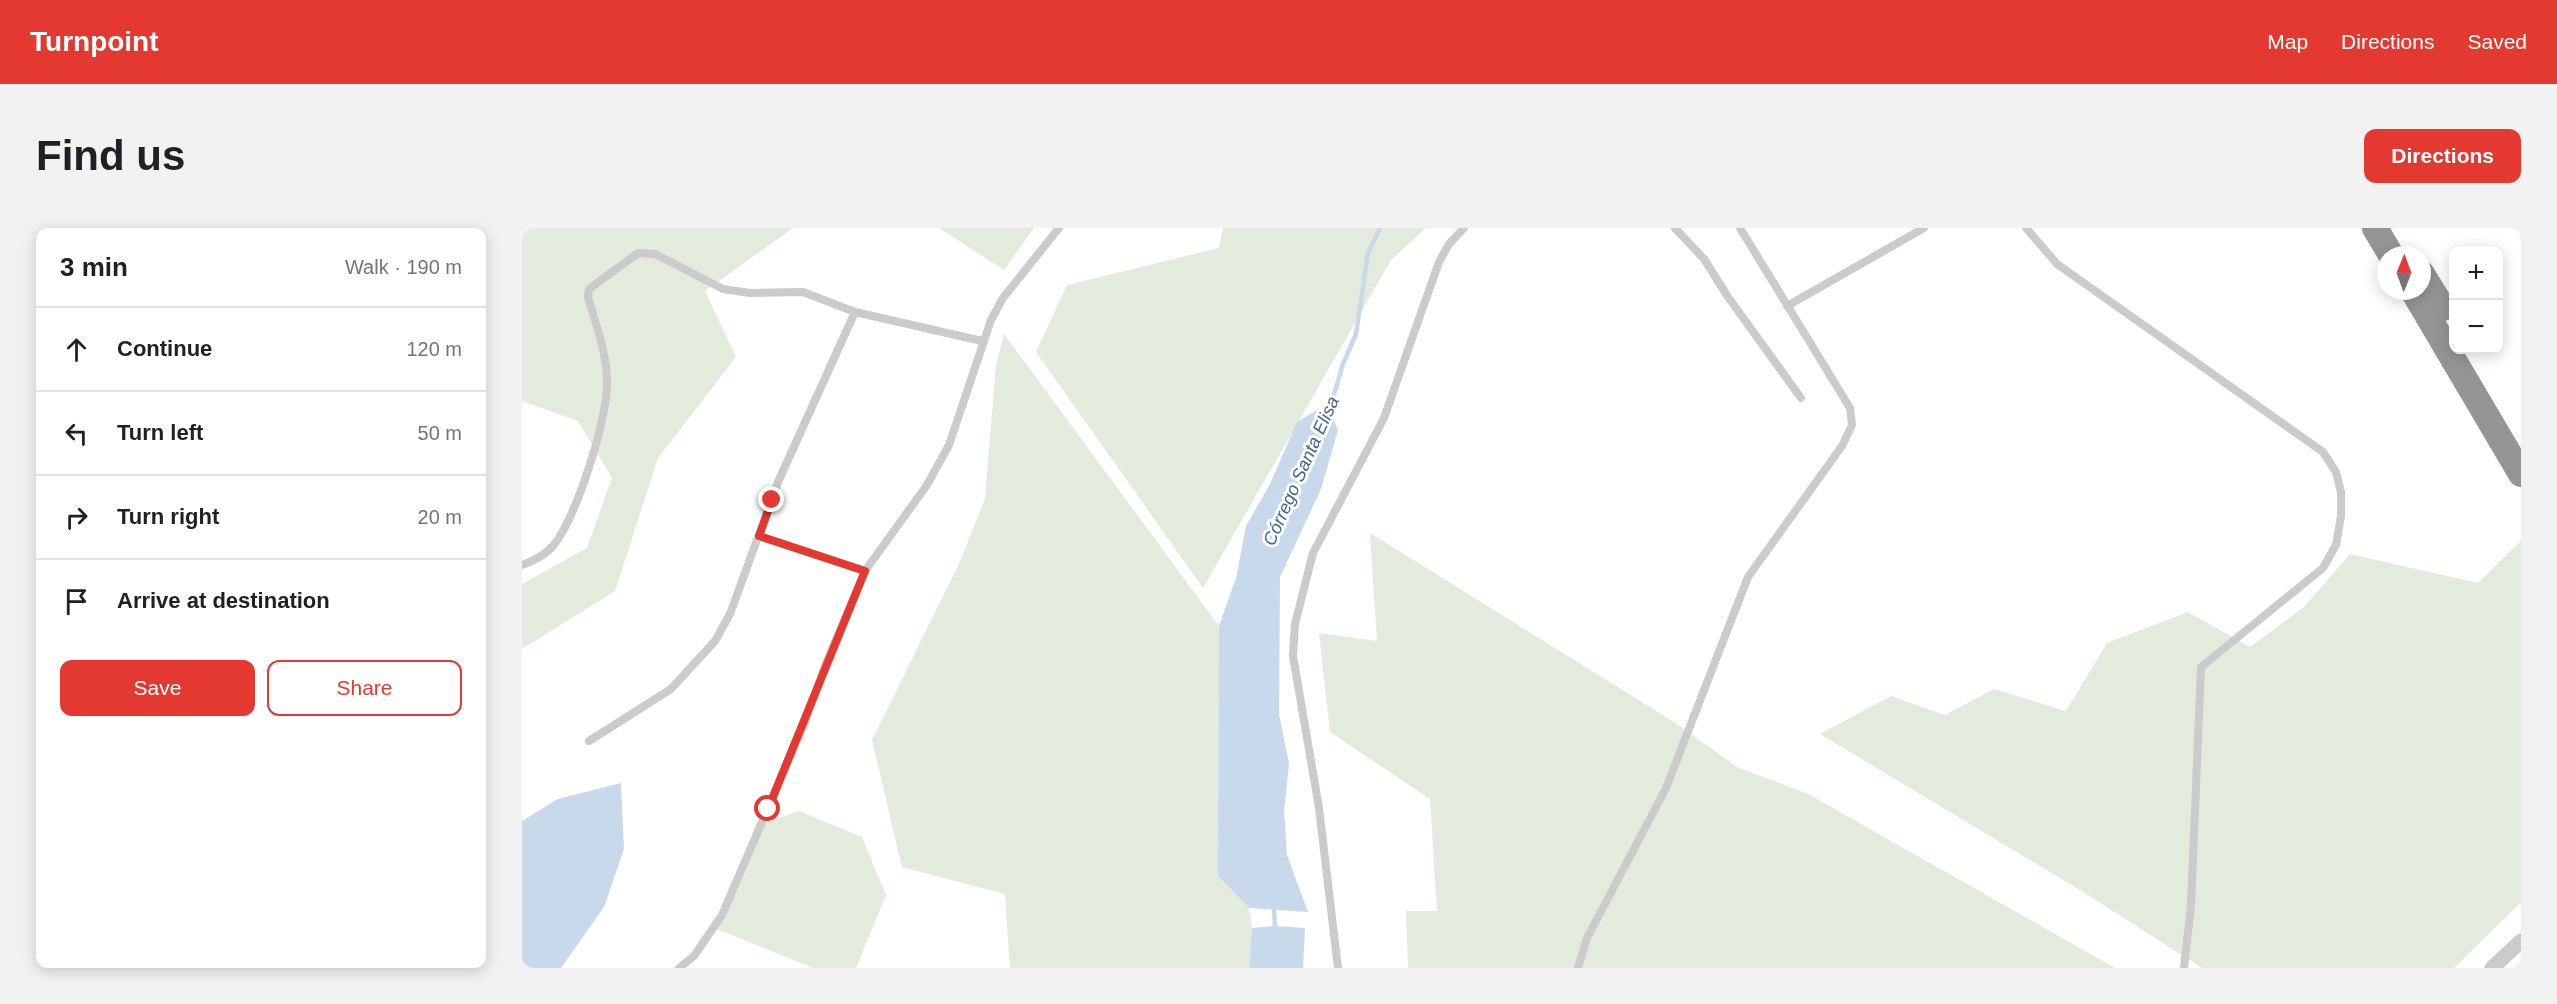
<!DOCTYPE html>
<meta charset="utf-8">
<style>
:root{--surface:#fff;--page:#f2f2f2;--text:#202124;--muted:#757577;--line:#e0e0e0;--accent:#e33931}
body{margin:0;font-family:Helvetica,sans-serif;background:var(--page);color:var(--text)}
.controls{position:absolute;right:18px;top:18px;display:grid;overflow:hidden;border-radius:12px;box-shadow:0 3px 15px #0003}
.controls button{width:54px;height:54px;display:grid;place-items:center;padding:0;border:0;border-bottom:2px solid var(--line);background:var(--surface);color:var(--text);font:30px sans-serif}
.compass{position:absolute;left:1855px;top:18px;width:54px;height:54px;border-radius:50%;background:var(--surface);box-shadow:0 3px 15px #0003;rotate:1deg}
.stop{position:absolute;width:18px;height:18px;margin:-14px;border:4px solid #e33931;border-radius:50%;background:#fff}
.stop.end{background:#e33931;border-color:#fff;box-shadow:0 2px 6px #0008}
.list{margin:0;padding:0;list-style:none}
h2{display:flex;justify-content:space-between;align-items:center;height:78px;margin:0;padding:0 24px;font-size:26px}
h2 small{font-size:20px;font-weight:400;color:var(--muted)}
.list li{display:grid;grid-template-columns:39px 1fr auto;gap:18px;align-items:center;box-sizing:border-box;height:84px;padding:0 24px;border-top:2px solid var(--line)}
.list b{display:block;font-size:22px;white-space:nowrap}
.list em{font-size:20px;font-style:normal;color:var(--muted)}
.actions{display:flex;gap:12px;padding:18px 24px}
.actions a{flex:1;padding:14px 0;border:2px solid var(--accent);border-radius:12px;text-align:center;font-size:21px;color:var(--accent)}
.actions .main{background:var(--accent);color:#fff}
.icon{flex:none;width:33px;height:33px;fill:none;stroke:currentColor;stroke-width:2;stroke-linecap:round;stroke-linejoin:round}
.map{position:relative;flex:none;width:1999px;height:740px;overflow:hidden;border-radius:12px}
header{display:flex;align-items:center;gap:36px;box-sizing:border-box;height:84px;padding:0 30px;background:var(--accent);color:#fff}
header strong{font-size:28px}
nav{display:flex;gap:33px;margin-inline-start:auto;font-size:21px}
.intro{display:flex;align-items:center;justify-content:space-between;box-sizing:border-box;height:144px;padding:0 36px}
h1{margin:0;font-size:42px}
.button{padding:15px 27px;border-radius:12px;background:var(--accent);color:#fff;font-size:21px;font-weight:700}
main{display:flex;gap:36px;padding:0 36px}
aside{flex:1;background:var(--surface);border-radius:12px;box-shadow:0 3px 15px #0003}
.map>svg:first-child{display:block}
.green{fill:#e2ebdc}
.water{fill:#c8d9eb}
.lines{fill:none;stroke-linecap:round;stroke-linejoin:round}
.stream{stroke:#c8d9eb;stroke-width:4.5}
.lane{stroke:#cbcbcb;stroke-width:8}
.street{stroke:#cbcbcb;stroke-width:15}
.highway{stroke:#959595;stroke-width:26}
.route{stroke:#e33931;stroke-width:8}
.labels{text-anchor:middle;dominant-baseline:central;stroke-width:6;stroke-linejoin:round;paint-order:stroke}
.water-label{font-size:18px;font-style:italic;fill:#3d668f;stroke:#fff}
</style>
<header>
<strong>Turnpoint</strong>
<nav><a>Map</a><a>Directions</a><a>Saved</a></nav>
</header>
<div class="intro"><h1>Find us</h1><a class="button">Directions</a></div>
<main>
<aside>
<h2>3 min<small>Walk · 190 m</small></h2>
<ul class="list">
<li><svg class="icon" aria-label="ahead" viewBox="0 0 24 24"><path d="M12 20V5M6 11l6-6 6 6"/></svg><div><b>Continue</b></div><em>120 m</em></li>
<li><svg class="icon" aria-label="left" viewBox="0 0 24 24"><path d="M17 20v-9H6M10 6l-5 5 5 5"/></svg><div><b>Turn left</b></div><em>50 m</em></li>
<li><svg class="icon" aria-label="right" viewBox="0 0 24 24"><path d="M7 20v-9h11M14 6l5 5-5 5"/></svg><div><b>Turn right</b></div><em>20 m</em></li>
<li><svg class="icon" aria-label="arrive" viewBox="0 0 24 24"><path d="M6 21V4h12l-3 4 3 4H6"/></svg><div><b>Arrive at destination</b></div></li>
</ul>
<div class="actions"><a class="main">Save</a><a>Share</a></div>
</aside>
<div class="map">
<svg width="1999" height="740" viewBox="0 0 1999 740">
<rect width="100%" height="100%" fill="#fff"/>
<path class="green" d="M0 0H271L183 63 214 129 136 230 93 363 0 421V356L65 320 90 250 56 193 0 173Z
M417 0H512L482 42Z
M701 0H904L869 32 681 360 514 124 545 57 697 20Z
M482 106 697 398 696 648 727 680 730 700 727 740H488L483 666 380 639 350 512 436 338 463 271 474 137Z
M848 305 1152 494 1215 539 1286 566 1593 740H886L884 683H915L908 571 808 504 797 405 855 413Z
M1999 313V674L1932 740H1680L1558 662 1298 506 1369 468 1423 487 1472 461 1544 483 1585 415 1666 384 1728 419 1782 379 1828 326 1956 355Z
M277 583 340 609 364 667 334 740H291L195 701 236 597Z"/>
<path class="water" d="M795 182 808 183 816 202 799 261 758 349 757 486 767 536 762 583 765 627 786 684 727 680 696 648 697 398 714 350 724 298 748 256 775 194Z
M99 555 102 621 82 679 39 740H0V593L36 571Z
M753 698 783 700 781 740H727L730 700Z"/>
<g class="lines">
<path class="stream" d="M806 187 821 136 834 106 846 25 858 0
M752 678 753 702"/>
<path class="lane" d="M1153 0 1182 31 1206 69 1279 170
M1504 0 1535 36 1801 224 1814 244 1819 264V288L1814 317 1801 340 1679 439 1669 677 1662 740
M1265 78 1402 0
M237 308 343 343
M0 337C11 333 23 327 31 318 54 291 86 190 85 154 85 125 74 97 66 69L67 61 116 25 133 26 201 61 228 65 281 64 333 84 460 113
M67 513 149 461 193 413 208 386 256 254 333 84
M157 740 172 728 200 687 283 494 304 435 343 343 405 257 427 217 469 92 481 70 537 0
M816 740 797 580 771 428 773 396 791 325 862 190 917 34 927 16 942 0
M1056 740 1065 710 1144 560 1226 349 1320 218 1330 197 1328 180 1218 0"/>
<path class="street" d="M1970 740 1999 713"/>
<path class="highway" d="M1853 0 1869 27
M1900 46 1921 80
M1891 63 1999 246"/>
</g>
<g class="lines">
<path class="route" d="M246 581 343 343 237 308 250 272"/>
</g>
<g class="labels">
<g class="water-label">
<text transform="translate(779 243) rotate(-66)">Córrego Santa Elisa</text>
</g>
</g>
</svg>
<div class="controls">
<button>+</button>
<button>−</button>
</div>
<svg class="compass" viewBox="-18 -18 36 36"><path d="M0-13l5 13h-10z" fill="#e53935"/><path d="M0 13l5-13h-10z" fill="#757577"/></svg>
<div class="stop" style="left:246px;top:581px"></div>
<div class="stop end" style="left:250px;top:272px"></div>
</div>
</main>
